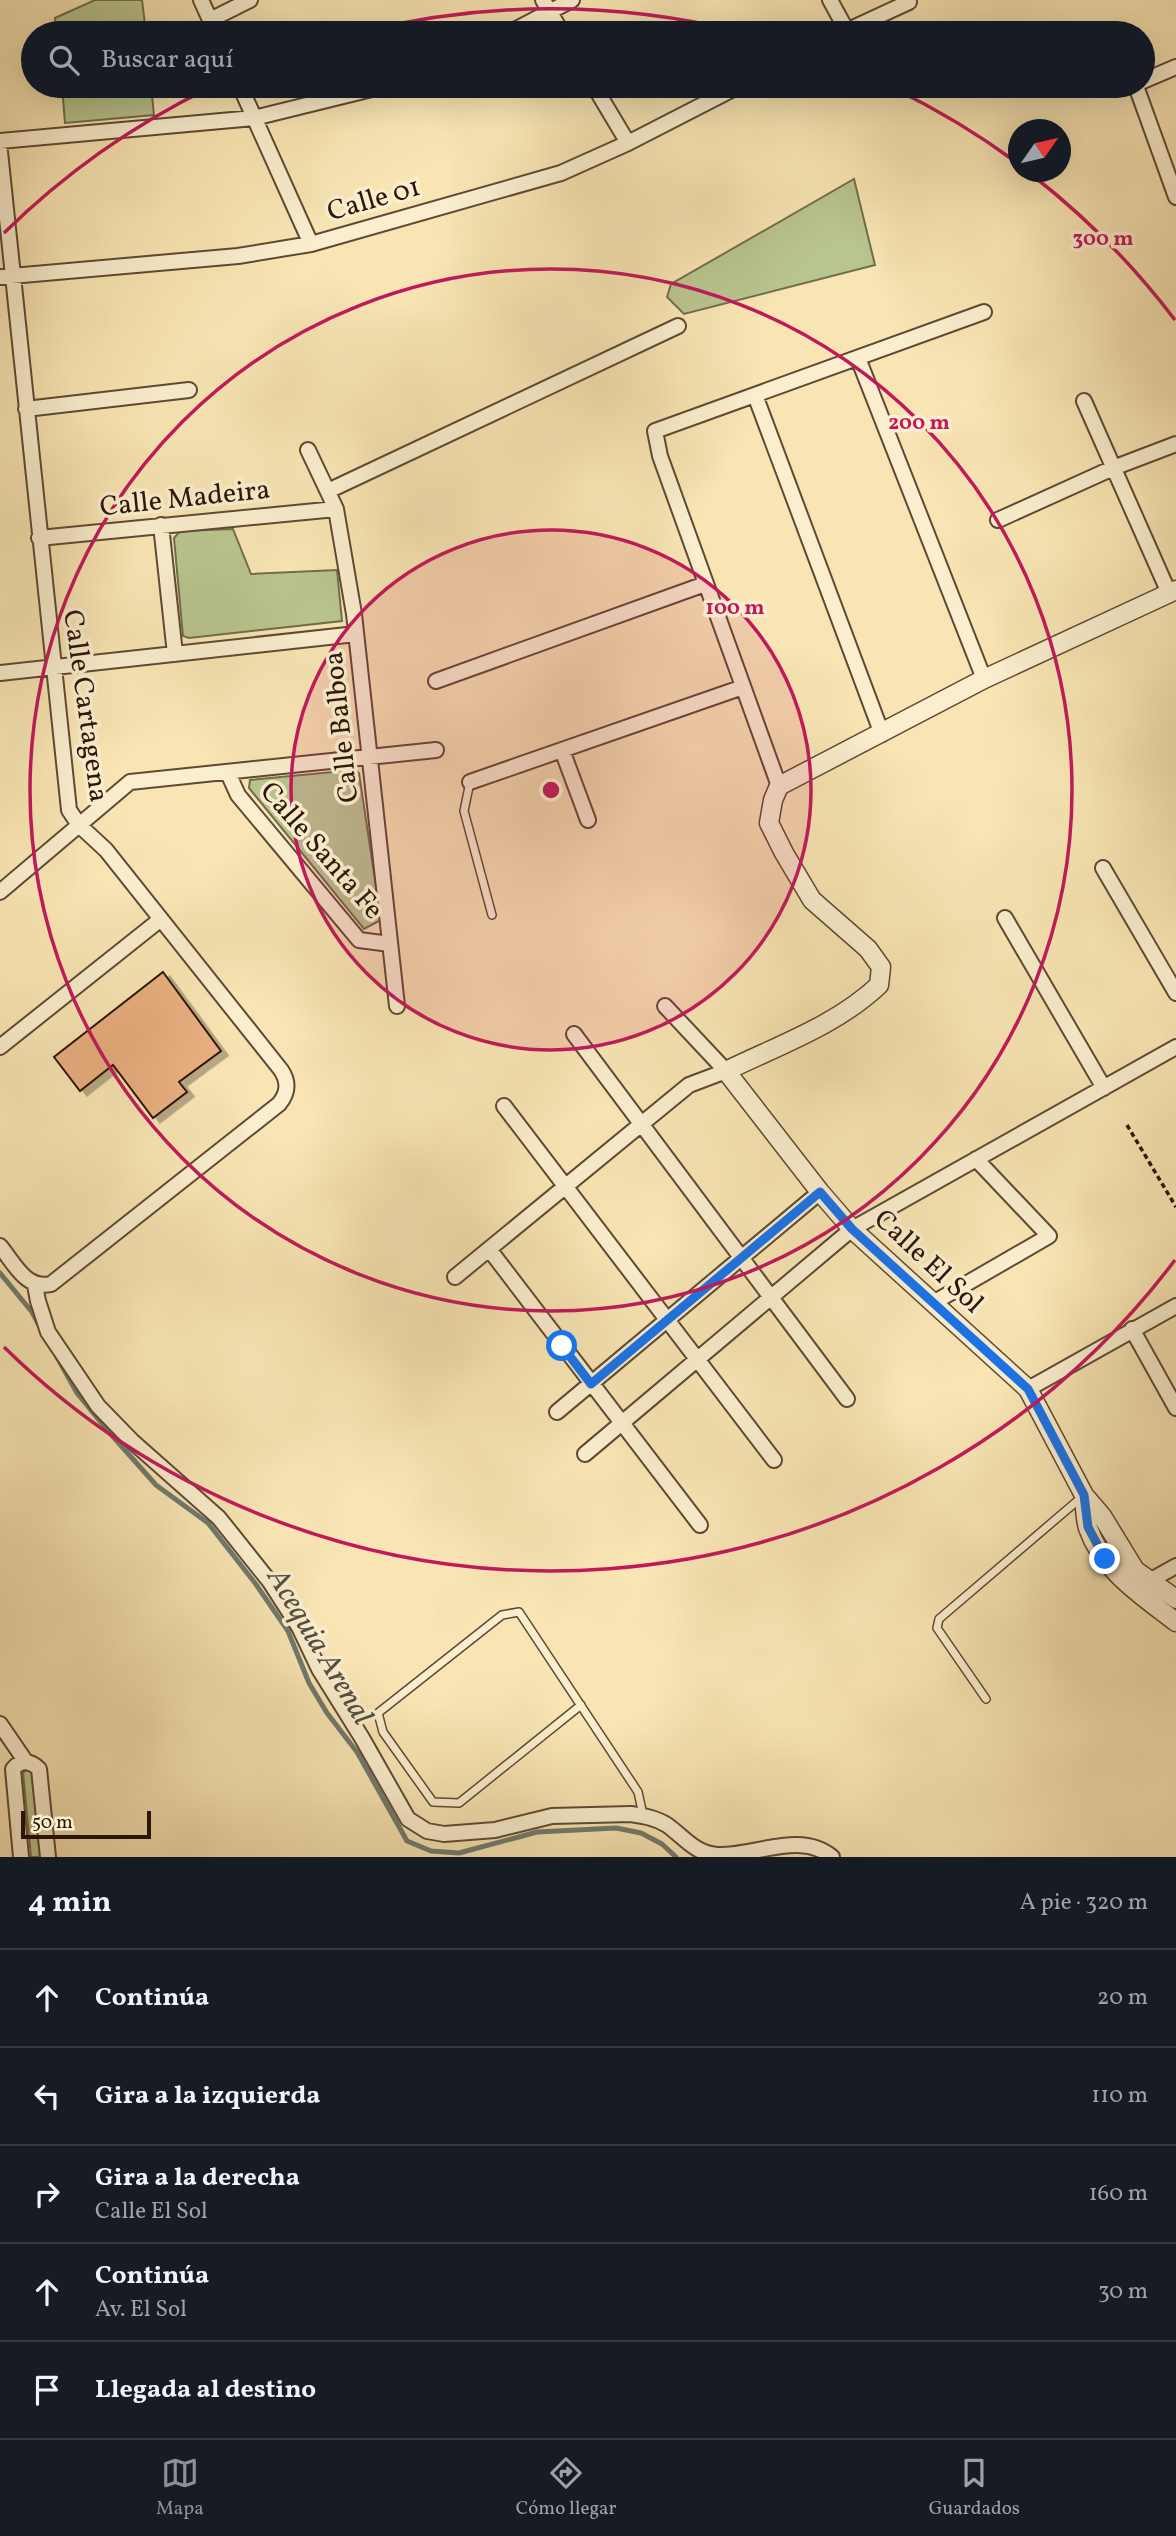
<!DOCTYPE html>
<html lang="es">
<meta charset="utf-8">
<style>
:root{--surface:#171b24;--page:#20242c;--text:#f1f3f6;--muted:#9ea1a6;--line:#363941;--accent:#8c9099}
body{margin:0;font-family:Vollkorn,serif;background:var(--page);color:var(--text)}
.compass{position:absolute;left:1008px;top:119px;width:63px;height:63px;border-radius:50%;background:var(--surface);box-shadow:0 7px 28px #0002;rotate:56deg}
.scale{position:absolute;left:21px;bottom:18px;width:130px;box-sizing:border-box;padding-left:7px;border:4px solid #2c1509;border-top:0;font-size:19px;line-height:24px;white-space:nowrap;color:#2c1509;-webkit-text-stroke:5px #faeece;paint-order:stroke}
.stop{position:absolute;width:21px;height:21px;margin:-16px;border:5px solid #1a73e8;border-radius:50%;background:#fff}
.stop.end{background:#1a73e8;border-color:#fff;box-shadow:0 2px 7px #0008}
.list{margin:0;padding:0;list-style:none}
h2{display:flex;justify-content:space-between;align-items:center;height:91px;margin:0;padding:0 28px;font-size:30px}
h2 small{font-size:23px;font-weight:400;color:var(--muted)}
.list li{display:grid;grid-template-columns:46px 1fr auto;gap:21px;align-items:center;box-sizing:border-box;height:98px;padding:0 28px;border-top:2px solid var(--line)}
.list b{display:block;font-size:26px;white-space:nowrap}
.list p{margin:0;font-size:23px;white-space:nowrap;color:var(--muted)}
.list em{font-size:23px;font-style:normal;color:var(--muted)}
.icon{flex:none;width:38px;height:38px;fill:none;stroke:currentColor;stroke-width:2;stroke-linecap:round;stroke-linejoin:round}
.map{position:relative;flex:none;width:1176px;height:1857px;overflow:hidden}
.search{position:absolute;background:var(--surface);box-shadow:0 7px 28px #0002;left:21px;right:21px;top:21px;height:77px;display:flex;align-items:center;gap:18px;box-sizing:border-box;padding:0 24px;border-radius:38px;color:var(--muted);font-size:26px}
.sheet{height:581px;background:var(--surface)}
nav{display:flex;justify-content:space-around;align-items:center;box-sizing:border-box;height:98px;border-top:2px solid var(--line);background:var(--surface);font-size:19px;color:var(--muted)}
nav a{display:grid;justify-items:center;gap:4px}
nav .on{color:var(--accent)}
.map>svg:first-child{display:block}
.green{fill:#b9c58f;stroke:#726d4c;stroke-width:2}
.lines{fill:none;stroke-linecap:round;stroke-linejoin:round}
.stream{stroke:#707a6e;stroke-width:5}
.building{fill:#e9af80;stroke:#2c1509;stroke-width:2;filter:url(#shadow)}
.service-casing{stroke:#5f4934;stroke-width:10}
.minor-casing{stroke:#5f4934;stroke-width:18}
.tertiary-casing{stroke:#5f4934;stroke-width:21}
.path{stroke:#2c1509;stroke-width:3.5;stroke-dasharray:5 3.5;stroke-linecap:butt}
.service{stroke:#faeece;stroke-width:7}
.minor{stroke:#faeece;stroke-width:14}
.tertiary{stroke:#faeece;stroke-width:18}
.route{stroke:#1a73e8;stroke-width:9}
.ring{fill:none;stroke:#c2185b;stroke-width:3.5}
.labels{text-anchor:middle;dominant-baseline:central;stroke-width:7;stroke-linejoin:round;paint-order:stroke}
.street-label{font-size:28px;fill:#2c1509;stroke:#faeece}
.water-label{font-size:30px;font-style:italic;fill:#545044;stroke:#faeece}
.centre{fill:#c2185b;stroke:#faeece;stroke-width:3.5}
.ring-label{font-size:21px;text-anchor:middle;font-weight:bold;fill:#c2185b;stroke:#faeece;stroke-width:7;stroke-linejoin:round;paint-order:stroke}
</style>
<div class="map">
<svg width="1176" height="1857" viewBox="0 0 1176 1857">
<defs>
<filter id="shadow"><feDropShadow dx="7" dy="4.5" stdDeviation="0" flood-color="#0004"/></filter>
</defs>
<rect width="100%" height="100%" fill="#f8e5b3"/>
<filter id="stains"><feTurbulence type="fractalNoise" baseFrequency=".00286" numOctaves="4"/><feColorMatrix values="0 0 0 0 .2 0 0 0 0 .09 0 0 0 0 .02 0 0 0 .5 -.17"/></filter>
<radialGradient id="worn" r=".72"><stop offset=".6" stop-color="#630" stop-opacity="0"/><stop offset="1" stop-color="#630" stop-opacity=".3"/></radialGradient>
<path class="green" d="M95 0H142L146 33H56L55 18Z
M62 86H151L154 115 65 123Z
M854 179 875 265 684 314 667 297 671 284Z
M233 529 251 574 337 570 342 621 189 638 183 636 174 538 180 531Z
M354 770 359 773 381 920 364 929 249 788 250 780Z
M27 1770 32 1771 40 1857H31L23 1772Z"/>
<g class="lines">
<path class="stream" d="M0 1273 32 1312 40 1327
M57 1357 77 1393 108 1431 156 1485 208 1523 255 1583 288 1631 309 1683 327 1713 357 1752 407 1841 431 1851 459 1853 537 1832 616 1828 641 1833 662 1844 676 1857"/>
</g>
<path class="building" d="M163 972 221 1051 179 1082 187 1092 153 1118 113 1065 80 1091 54 1057Z"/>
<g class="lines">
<g class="service-casing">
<path id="service" d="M470 782 464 811 492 915
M986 1699 937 1628 939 1619 1083 1496
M581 1705 459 1803 433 1802 383 1732 378 1713 502 1615 519 1612 638 1792 643 1815"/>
</g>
<g class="minor-casing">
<path id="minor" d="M201 0 216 33
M543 0 562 33
M830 0 847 31
M210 20 250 0
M509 33 572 0
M842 33 909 2
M1143 81 1176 67
M240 86 311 244
M594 86 628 143
M1136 86 1176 197
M0 141 254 118 384 86
M0 152 69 810 79 825 106 850 281 1070C289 1082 288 1093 279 1104L51 1284C26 1290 14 1263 0 1246
M0 277 238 256 311 244 561 173 628 143 739 86
M858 358 984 679
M755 395 882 734
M1084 401 1169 593
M26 409 189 390
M308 450 336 509 354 614 397 1006
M328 491 678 326
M998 520 1113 468 1176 444
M161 525 175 654
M39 538 336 509
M0 673 356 634
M436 681 705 584
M562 750 588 820
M228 773 238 795 359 940 390 944
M470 782 743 687
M779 786 660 456 655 431 984 312
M1103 868 1176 993
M0 892 130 782 436 750
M1005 918 1104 1088
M574 1034 847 1399
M0 1047 161 919
M504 1106 774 1460
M489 1249 700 1525
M455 1277 689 1085 726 1071 665 1006
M35 1285 38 1301 48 1332 98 1406 132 1441 219 1518 270 1582 299 1627 319 1669 362 1738 408 1819 427 1831 444 1834 495 1830 552 1816 631 1814C644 1816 656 1818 667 1825 684 1837 694 1853 717 1855 754 1857 800 1830 832 1857
M933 1303 1049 1236 976 1159
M1132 1329 1176 1408
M1028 1389 1176 1306
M557 1412 820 1192
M585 1454 852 1229 1176 1047
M1151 1580 1176 1566
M0 1724 26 1762
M21 1857 13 1769C21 1759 31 1761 39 1769L48 1857"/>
</g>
<g class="tertiary-casing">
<path id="tertiary" d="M1176 590 984 679 779 786 773 800 769 823 784 853 812 900 868 949 881 967 879 985C837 1025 777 1046 726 1071L820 1192 852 1229 1028 1389 1084 1495 1102 1516 1135 1570 1176 1599
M1084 1495C1085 1506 1085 1518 1088 1528 1103 1571 1141 1595 1176 1622"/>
</g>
<path class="path" d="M1127 1125 1176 1207"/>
<use href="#service" class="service"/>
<use href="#minor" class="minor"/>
<use href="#tertiary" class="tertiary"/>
</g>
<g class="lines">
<path class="route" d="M562 1346 591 1384 820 1192 852 1229 1028 1389 1084 1495 1088 1527 1105 1559"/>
</g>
<circle cx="551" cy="790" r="260" fill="#c2185b" fill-opacity=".12"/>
<g class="ring">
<circle cx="551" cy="790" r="260"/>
<circle cx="551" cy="790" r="521"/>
<path d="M1175 1260A781 781 0 0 1 4 1347M4 233A781 781 0 0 1 209 88M362 32A781 781 0 0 1 740 32M893 88A781 781 0 0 1 1016 162M1032 175A781 781 0 0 1 1175 320"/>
</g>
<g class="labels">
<g class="street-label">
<text transform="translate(374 200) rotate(-16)">Calle 01</text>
<text transform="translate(185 499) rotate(-6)">Calle Madeira</text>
<text transform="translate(85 706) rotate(82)">Calle Cartagena</text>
<text transform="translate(342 727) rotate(-96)">Calle Balboa</text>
<text transform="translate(321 851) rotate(49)">Calle Santa Fe</text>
<text transform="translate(928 1262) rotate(43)">Calle El Sol</text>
</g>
<g class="water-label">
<text transform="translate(319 1647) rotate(59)">Acequia Arenal</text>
</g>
</g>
<circle cx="551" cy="790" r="10" class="centre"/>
<g class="ring-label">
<text x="1103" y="245">300 m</text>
<text x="919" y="429">200 m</text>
<text x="735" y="614">100 m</text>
</g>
<rect width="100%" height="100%" filter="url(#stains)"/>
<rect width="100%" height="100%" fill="url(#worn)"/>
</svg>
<svg class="compass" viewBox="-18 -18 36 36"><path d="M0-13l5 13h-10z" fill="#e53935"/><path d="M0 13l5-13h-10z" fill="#9ea1a6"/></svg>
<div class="scale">50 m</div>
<div class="stop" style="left:562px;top:1346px"></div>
<div class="stop end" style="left:1105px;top:1559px"></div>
<div class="search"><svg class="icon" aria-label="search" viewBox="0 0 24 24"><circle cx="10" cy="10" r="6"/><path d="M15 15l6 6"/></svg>Buscar aquí</div>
</div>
<section class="sheet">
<h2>4 min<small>A pie · 320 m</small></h2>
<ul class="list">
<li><svg class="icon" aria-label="ahead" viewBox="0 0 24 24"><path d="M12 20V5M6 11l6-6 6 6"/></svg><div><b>Continúa</b></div><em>20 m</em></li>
<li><svg class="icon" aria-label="left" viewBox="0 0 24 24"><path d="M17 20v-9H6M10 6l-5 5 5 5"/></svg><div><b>Gira a la izquierda</b></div><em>110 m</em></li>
<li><svg class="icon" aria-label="right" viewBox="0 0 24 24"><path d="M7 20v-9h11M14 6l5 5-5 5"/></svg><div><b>Gira a la derecha</b><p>Calle El Sol</p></div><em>160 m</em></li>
<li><svg class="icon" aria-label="ahead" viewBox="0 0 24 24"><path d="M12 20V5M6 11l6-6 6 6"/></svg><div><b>Continúa</b><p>Av. El Sol</p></div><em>30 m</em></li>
<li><svg class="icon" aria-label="arrive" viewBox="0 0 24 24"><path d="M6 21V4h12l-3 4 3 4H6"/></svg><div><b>Llegada al destino</b></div></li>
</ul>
</section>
<nav>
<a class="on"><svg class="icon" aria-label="map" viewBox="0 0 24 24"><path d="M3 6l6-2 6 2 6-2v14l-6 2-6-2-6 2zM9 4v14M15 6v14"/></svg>Mapa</a>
<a><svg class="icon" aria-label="directions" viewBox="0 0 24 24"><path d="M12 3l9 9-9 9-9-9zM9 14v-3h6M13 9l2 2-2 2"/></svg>Cómo llegar</a>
<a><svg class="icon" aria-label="saved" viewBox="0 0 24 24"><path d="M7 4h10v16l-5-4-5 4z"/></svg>Guardados</a>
</nav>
